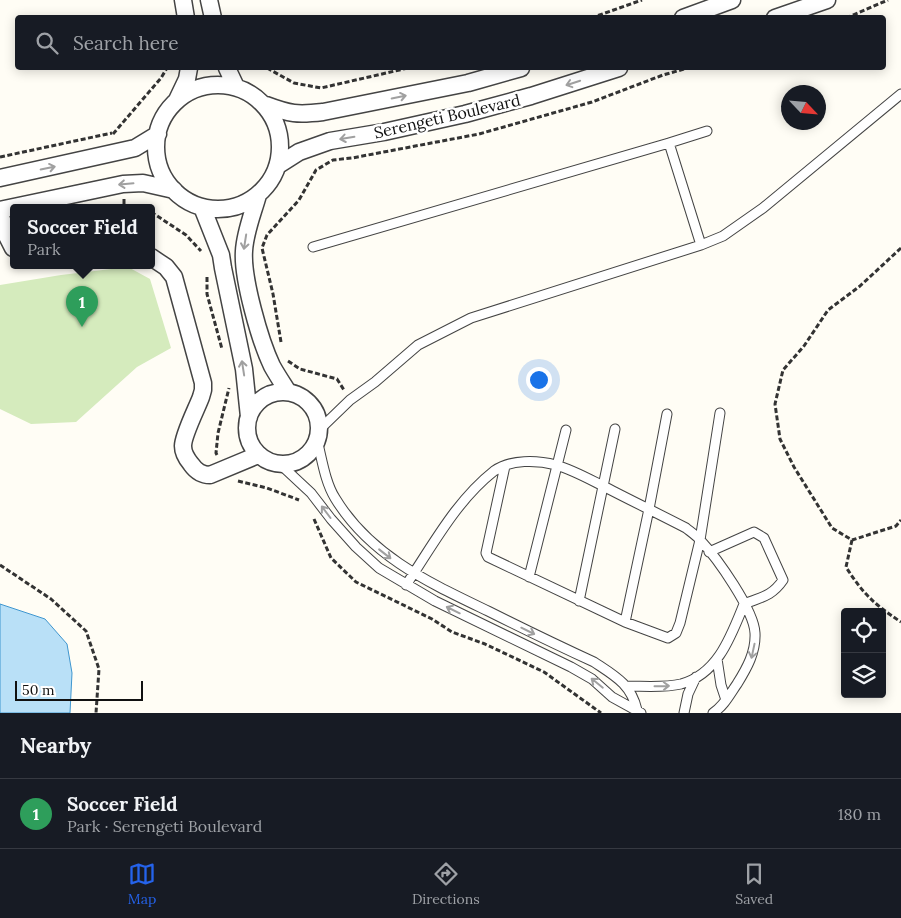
<!DOCTYPE html>
<meta charset="utf-8">
<style>
:root{--surface:#171b24;--page:#20242c;--text:#f1f3f6;--muted:#9ea1a6;--line:#363941;--accent:#2563eb}
body{margin:0;font-family:Lora,serif;background:var(--page);color:var(--text)}
.controls{position:absolute;right:15px;bottom:15px;display:grid;overflow:hidden;border-radius:5px;box-shadow:0 2px 12px #0003}
.controls button{width:45px;height:45px;display:grid;place-items:center;padding:0;border:0;border-bottom:1px solid var(--line);background:var(--surface);color:var(--text);font:25px sans-serif}
.compass{position:absolute;left:781px;top:85px;width:45px;height:45px;border-radius:50%;background:var(--surface);box-shadow:0 2px 12px #0003;rotate:116deg}
.scale{position:absolute;left:15px;bottom:12px;width:128px;box-sizing:border-box;padding-left:5px;border:2px solid #111;border-top:0;font-size:14px;line-height:18px;white-space:nowrap;color:#111;-webkit-text-stroke:4px #fff;paint-order:stroke}
.you{position:absolute;left:538px;top:379px;width:18px;height:18px;margin:-12px;border:4px solid #fff;border-radius:50%;background:#1a73e8;box-shadow:0 0 0 8px #1a73e833}
.badge{display:grid;place-items:center;width:32px;height:32px;border-radius:50%;background:var(--accent);color:#fff;font-size:16px;font-weight:700}
.pin{position:absolute;translate:-50% -41px;filter:drop-shadow(0 1px 2px #0008)}
.pin::after{content:'';position:absolute;top:26px;width:18px;height:15px;background:inherit;clip-path:polygon(0 0,100% 0,50% 100%)}
.popup{position:absolute;left:10px;top:204px;width:145px;height:65px;box-sizing:border-box;display:grid;place-content:center;border-radius:5px;background:var(--surface);filter:drop-shadow(0 1px 4px #0005);font-size:16px;white-space:nowrap;color:var(--muted)}
.popup b{font-size:19px;color:var(--text)}
.popup::after{content:'';position:absolute;left:50%;top:100%;margin-left:-10px;border:10px solid transparent;border-top-color:var(--surface)}
.list{margin:0;padding:0;list-style:none}
h2{display:flex;justify-content:space-between;align-items:center;height:65px;margin:0;padding:0 20px;font-size:21px}
h2 small{font-size:16px;font-weight:400;color:var(--muted)}
.list li{display:grid;grid-template-columns:32px 1fr auto;gap:15px;align-items:center;box-sizing:border-box;height:70px;padding:0 20px;border-top:1px solid var(--line)}
.list b{display:block;font-size:19px;white-space:nowrap}
.list p{margin:0;font-size:16px;white-space:nowrap;color:var(--muted)}
.list em{font-size:16px;font-style:normal;color:var(--muted)}
.icon{flex:none;width:28px;height:28px;fill:none;stroke:currentColor;stroke-width:2;stroke-linecap:round;stroke-linejoin:round}
.map{position:relative;flex:none;width:901px;height:713px;overflow:hidden}
.search{position:absolute;background:var(--surface);box-shadow:0 2px 12px #0003;left:15px;right:15px;top:15px;height:55px;display:flex;align-items:center;gap:12px;box-sizing:border-box;padding:0 18px;border-radius:5px;color:var(--muted);font-size:19px}
.sheet{height:135px;background:var(--surface)}
nav{display:flex;justify-content:space-around;align-items:center;box-sizing:border-box;height:70px;border-top:1px solid var(--line);background:var(--surface);font-size:14px;color:var(--muted)}
nav a{display:grid;justify-items:center;gap:2px}
nav .on{color:var(--accent)}
.map>svg:first-child{display:block}
.green{fill:#d5ebbd}
.water{fill:#b9e0f7;stroke:#3f96cf}
.lines{fill:none;stroke-linecap:round;stroke-linejoin:round}
.service-casing{stroke:#444;stroke-width:11}
.minor-casing{stroke:#444;stroke-width:19}
.path{stroke:#333;stroke-width:3;stroke-dasharray:5 2.5;stroke-linecap:butt}
.service{stroke:#fff;stroke-width:9}
.minor{stroke:#fff;stroke-width:16}
.oneway{stroke:#a0a0a0}
.labels{text-anchor:middle;dominant-baseline:central;stroke-width:5;stroke-linejoin:round;paint-order:stroke}
.street-label{font-size:16px;fill:#111;stroke:#fff}
</style>
<div class="map">
<svg width="901" height="713" viewBox="0 0 901 713">
<rect width="100%" height="100%" fill="#fffdf5"/>
<path class="green" d="M128 267 150 279 171 348 137 367 76 422 31 424 0 409V285L61 275Z"/>
<path class="water" d="M0 604 45 619 67 644 72 673 70 713H0Z"/>
<g class="lines">
<g class="service-casing">
<path id="service" d="M701 245 669 143 707 131
M313 247 669 143
M320 429 350 400 375 382 418 345 471 318 701 245 723 236 763 208 901 94
M317 440C322 459 325 482 335 498 370 556 430 583 488 611 524 629 559 646 594 662 615 676 631 684 637 710
M281 465 311 493 331 519 356 547 379 568 435 601 571 667 592 679 612 697 641 713
M505 466 486 553 488 557 625 622 668 638 676 633 680 623 700 540 720 413
M529 577 566 430
M406 585C433 545 456 501 494 471 511 459 537 460 556 465 573 470 589 479 605 487 632 501 659 514 686 528 691 532 697 536 701 541 717 558 754 610 755 633 756 652 747 668 737 684 730 694 724 706 713 713
M579 601 615 429
M625 622 649 509 667 414
M717 659 721 685 726 700
M626 686C644 686 664 688 681 684 718 674 731 636 744 604 762 597 772 596 783 580L764 538 754 532 709 552
M684 713 688 694 696 677"/>
</g>
<g class="minor-casing">
<path id="minor" d="M183 0 186 18
M209 0 213 18
M683 18 732 0
M775 18 827 0
M227 68 236 87
M156 147a62 62 0 1 1 124 0a62 62 0 1 1-124 0Z
M177 100 187 79 189 68
M266 105C290 114 297 115 323 112L468 83 521 68
M277 166 299 152 330 141 384 132 465 114 531 96 619 68
M0 178 135 148 158 134
M258 195C253 213 245 232 244 251 242 278 260 341 272 366 277 375 283 384 288 392
M202 207 221 255 223 268 244 369 249 417
M0 210 123 184 143 183 174 190
M0 212 6 234 13 248
M151 257 166 267 174 277 203 383V390L201 397C197 408 183 435 183 446 183 453 186 458 191 464 196 471 201 475 210 475L258 455
M247 428a36 36 0 1 1 72 0a36 36 0 1 1-72 0Z"/>
</g>
<path class="path" d="M591 18 642 0
M846 18 888 0
M267 68 294 83 321 88 408 68
M113 134 161 78 167 68
M0 157 112 133
M124 199V205L136 208
M111 208 124 205
M151 212 186 235 201 251
M901 248 860 286 828 310 804 346 783 370 775 404 780 439 794 467 832 528 852 540 896 526 901 520
M207 277V294L222 349
M281 342 273 294 262 248 267 235 299 200 316 170 333 160 352 158 479 134 592 102 663 75 688 68
M288 361 300 369 337 379 344 390
M217 455 216 453 218 433 229 388
M238 481 267 488 299 500
M314 519 331 558 356 582 432 619 452 632 485 644 544 672 601 713
M852 540 846 567C863 594 875 605 901 622
M0 565 51 599 86 631 99 669 96 713"/>
<use href="#service" class="service"/>
<use href="#minor" class="minor"/>
</g>
<defs><path id="oneway-shaft" d="M-6 0H5M1.5-3L5.5 0L1.5 3" fill="none" stroke-width="1.6" stroke-linecap="round" stroke-linejoin="round" transform="scale(1.25)"/></defs>
<g class="oneway">
<use href="#oneway-shaft" transform="translate(573 83) rotate(162)"/>
<use href="#oneway-shaft" transform="translate(399 97) rotate(-12)"/>
<use href="#oneway-shaft" transform="translate(347 138) rotate(171)"/>
<use href="#oneway-shaft" transform="translate(48 168) rotate(-12)"/>
<use href="#oneway-shaft" transform="translate(126 184) rotate(175)"/>
<use href="#oneway-shaft" transform="translate(245 242) rotate(99)"/>
<use href="#oneway-shaft" transform="translate(243 368) rotate(-99)"/>
<use href="#oneway-shaft" transform="translate(326 512) rotate(-127)"/>
<use href="#oneway-shaft" transform="translate(385 554) rotate(38)"/>
<use href="#oneway-shaft" transform="translate(453 610) rotate(-154)"/>
<use href="#oneway-shaft" transform="translate(528 631) rotate(26)"/>
<use href="#oneway-shaft" transform="translate(753 651) rotate(102)"/>
<use href="#oneway-shaft" transform="translate(597 683) rotate(-141)"/>
<use href="#oneway-shaft" transform="translate(662 686) rotate(-1)"/>
</g>
<g class="labels">
<g class="street-label">
<text transform="translate(447 116) rotate(-13)">Serengeti Boulevard</text>
</g>
</g>
</svg>
<div class="controls">
<button><svg class="icon" aria-label="locate" viewBox="0 0 24 24"><circle cx="12" cy="12" r="6"/><path d="M12 2v4M12 18v4M2 12h4M18 12h4"/></svg></button>
<button><svg class="icon" aria-label="layers" viewBox="0 0 24 24"><path d="M12 4l9 5-9 5-9-5zM3 14l9 5 9-5"/></svg></button>
</div>
<svg class="compass" viewBox="-18 -18 36 36"><path d="M0-13l5 13h-10z" fill="#e53935"/><path d="M0 13l5-13h-10z" fill="#9ea1a6"/></svg>
<div class="scale">50 m</div>
<div class="you"></div>
<div class="pin badge" style="left:82px;top:327px;background:#2e9e5b">1</div>
<div class="popup"><b>Soccer Field</b>Park</div>
<div class="search"><svg class="icon" aria-label="search" viewBox="0 0 24 24"><circle cx="10" cy="10" r="6"/><path d="M15 15l6 6"/></svg>Search here</div>
</div>
<section class="sheet">
<h2>Nearby<small></small></h2>
<ul class="list">
<li><span class="badge" style="background:#2e9e5b">1</span><div><b>Soccer Field</b><p>Park · Serengeti Boulevard</p></div><em>180 m</em></li>
</ul>
</section>
<nav>
<a class="on"><svg class="icon" aria-label="map" viewBox="0 0 24 24"><path d="M3 6l6-2 6 2 6-2v14l-6 2-6-2-6 2zM9 4v14M15 6v14"/></svg>Map</a>
<a><svg class="icon" aria-label="directions" viewBox="0 0 24 24"><path d="M12 3l9 9-9 9-9-9zM9 14v-3h6M13 9l2 2-2 2"/></svg>Directions</a>
<a><svg class="icon" aria-label="saved" viewBox="0 0 24 24"><path d="M7 4h10v16l-5-4-5 4z"/></svg>Saved</a>
</nav>
